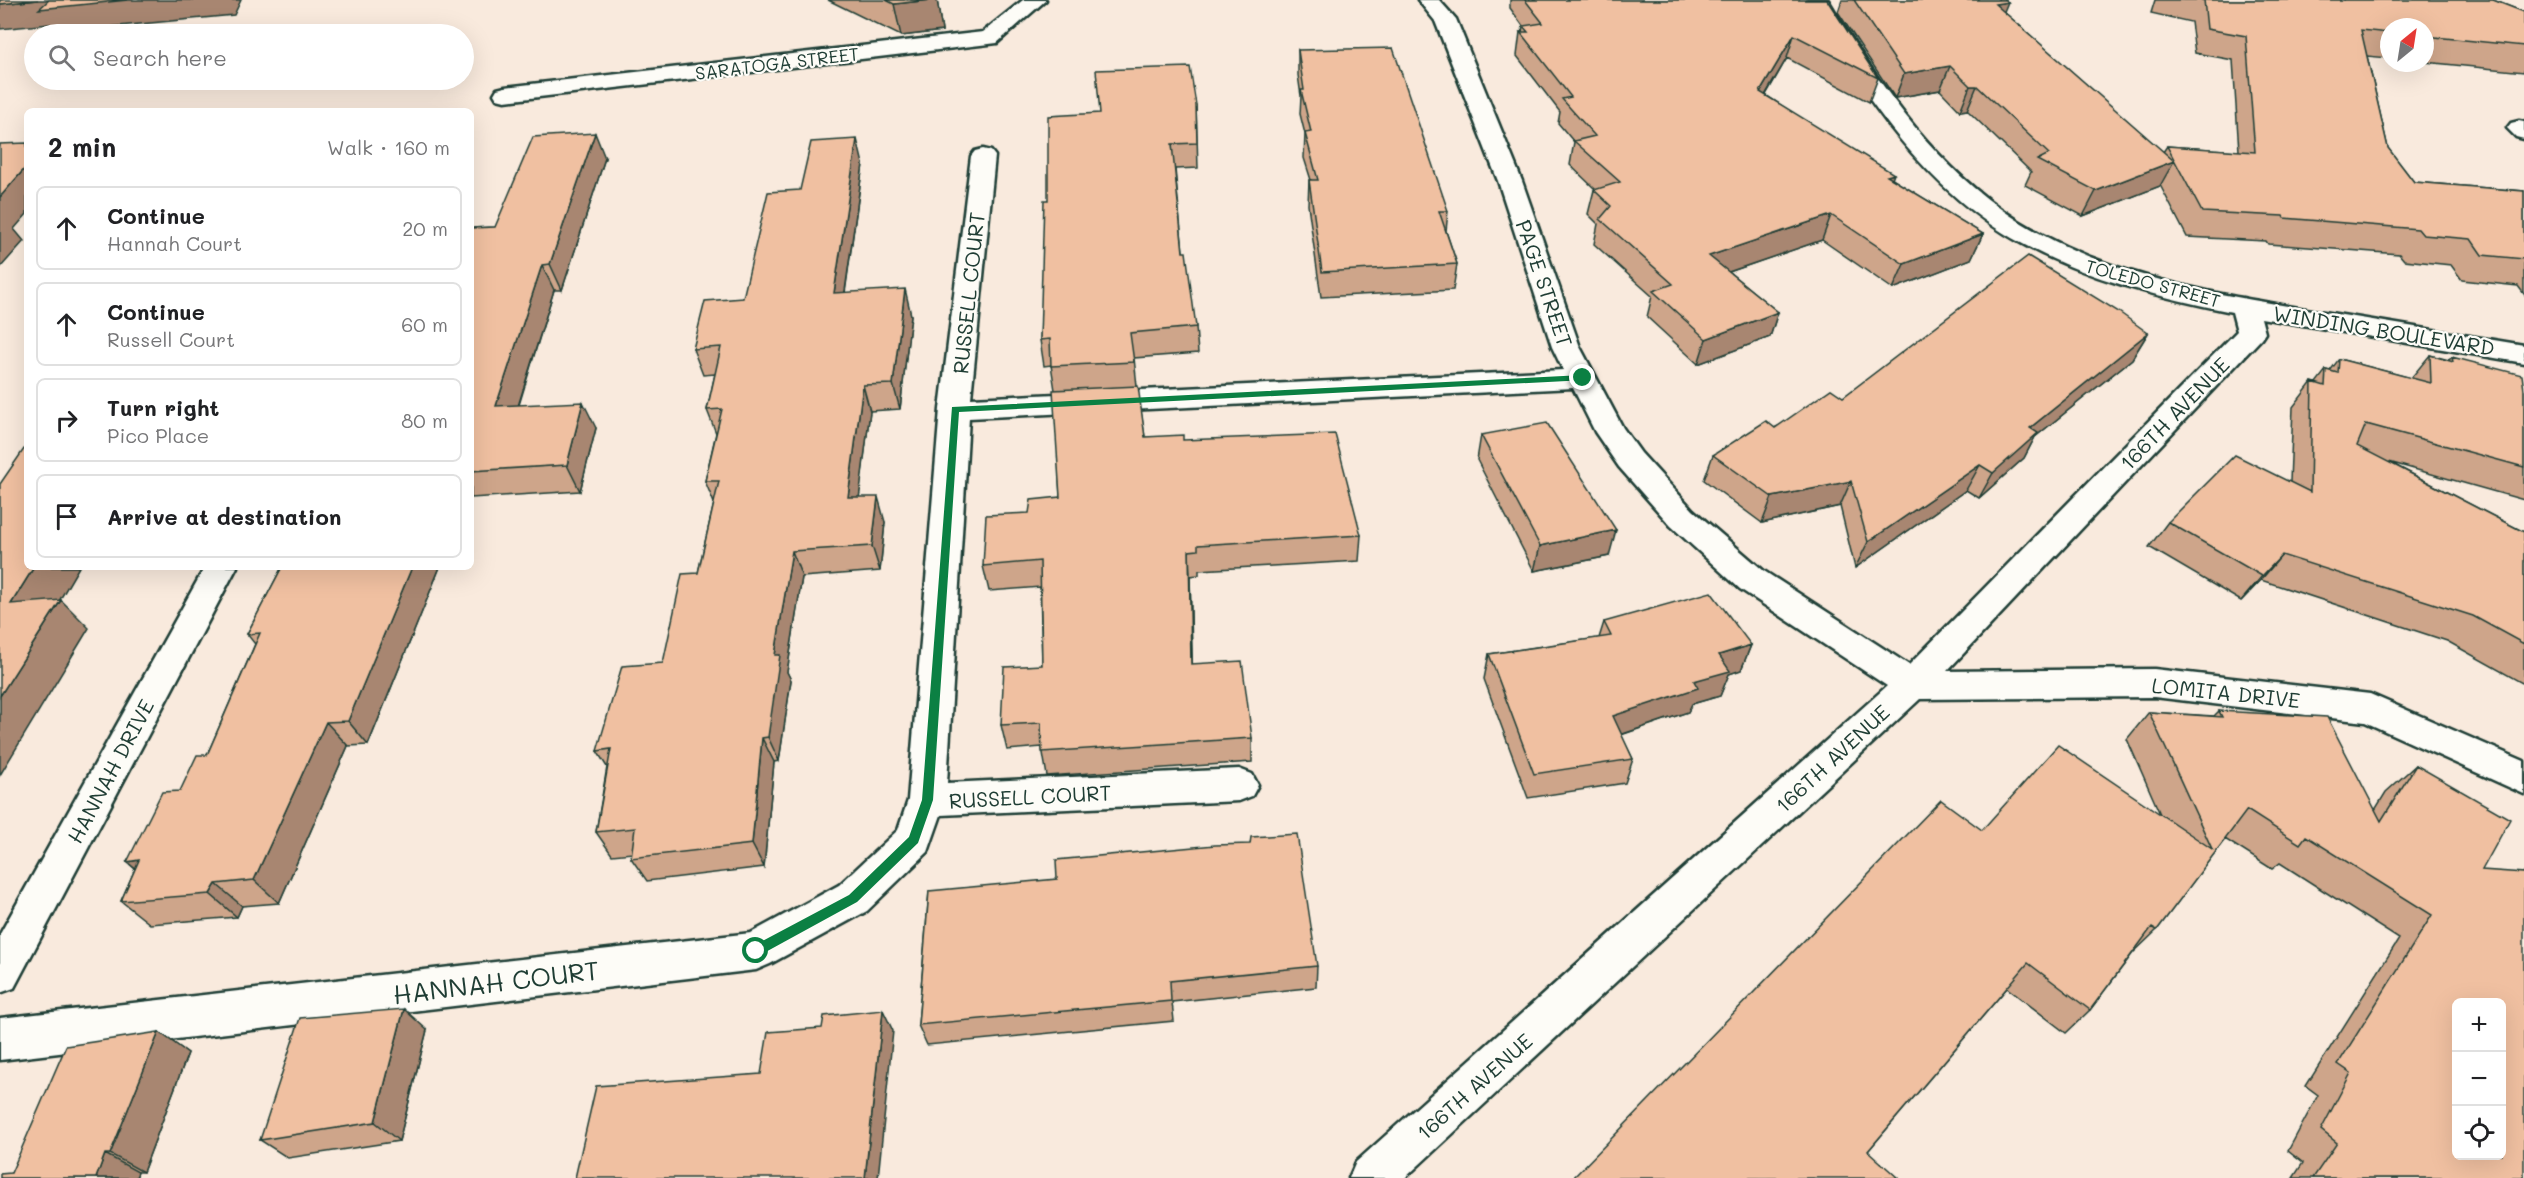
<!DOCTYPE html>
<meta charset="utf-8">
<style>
:root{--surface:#fff;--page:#f6f6f6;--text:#202124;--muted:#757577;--line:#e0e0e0}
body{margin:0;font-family:Mali,sans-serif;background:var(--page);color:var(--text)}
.controls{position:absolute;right:18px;bottom:18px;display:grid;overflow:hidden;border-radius:9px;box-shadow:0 6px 24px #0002}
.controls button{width:54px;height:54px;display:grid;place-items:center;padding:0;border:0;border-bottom:2px solid var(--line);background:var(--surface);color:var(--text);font:30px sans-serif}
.compass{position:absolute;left:2380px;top:18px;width:54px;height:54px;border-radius:50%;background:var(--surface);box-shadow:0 6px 24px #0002;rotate:30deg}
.stop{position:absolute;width:18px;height:18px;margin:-14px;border:4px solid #0b8043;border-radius:50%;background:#fff}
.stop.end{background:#0b8043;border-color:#fff;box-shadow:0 2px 6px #0008}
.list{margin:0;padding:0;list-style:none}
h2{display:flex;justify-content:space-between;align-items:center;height:78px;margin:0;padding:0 24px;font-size:26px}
h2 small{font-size:20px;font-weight:400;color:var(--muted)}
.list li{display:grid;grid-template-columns:39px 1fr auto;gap:18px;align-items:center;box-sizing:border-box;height:84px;margin:0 12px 12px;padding:0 12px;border:2px solid var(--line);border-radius:9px}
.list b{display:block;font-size:22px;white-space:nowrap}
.list p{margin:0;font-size:20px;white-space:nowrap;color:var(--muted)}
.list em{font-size:20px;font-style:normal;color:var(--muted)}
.icon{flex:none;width:33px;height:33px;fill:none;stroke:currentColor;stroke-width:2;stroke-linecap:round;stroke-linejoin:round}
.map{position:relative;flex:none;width:2524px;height:1178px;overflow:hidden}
.search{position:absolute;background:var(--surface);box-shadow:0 6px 24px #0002;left:24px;top:24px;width:450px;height:66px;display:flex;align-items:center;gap:15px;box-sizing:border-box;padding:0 21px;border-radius:33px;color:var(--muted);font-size:22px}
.panel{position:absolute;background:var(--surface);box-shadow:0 6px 24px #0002;left:24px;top:108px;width:450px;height:462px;border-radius:9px}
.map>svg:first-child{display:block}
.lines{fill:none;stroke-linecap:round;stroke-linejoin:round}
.minor-casing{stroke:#1f3d34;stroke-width:5}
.minor{fill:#fdfcf7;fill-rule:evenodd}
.wall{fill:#cea58a;stroke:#1f3d34;stroke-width:1.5}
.shaded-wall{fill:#a88671;stroke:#1f3d34;stroke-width:1.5}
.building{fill:#f0c0a1;stroke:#1f3d34;stroke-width:1.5;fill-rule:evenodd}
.route{fill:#0b8043}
.labels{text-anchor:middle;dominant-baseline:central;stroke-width:4.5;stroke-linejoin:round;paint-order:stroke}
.far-street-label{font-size:18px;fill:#1f3d34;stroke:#fdfcf7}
.street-label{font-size:21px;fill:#1f3d34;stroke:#fdfcf7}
.near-street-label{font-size:26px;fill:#1f3d34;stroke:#fdfcf7}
</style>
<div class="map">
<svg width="2524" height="1178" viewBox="0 0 2524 1178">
<rect width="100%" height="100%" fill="#f9eadd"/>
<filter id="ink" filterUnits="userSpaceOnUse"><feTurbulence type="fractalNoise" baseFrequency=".0167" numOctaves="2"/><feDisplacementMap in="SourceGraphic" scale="12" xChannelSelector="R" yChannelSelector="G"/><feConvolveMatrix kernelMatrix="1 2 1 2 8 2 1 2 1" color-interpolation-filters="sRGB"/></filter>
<g filter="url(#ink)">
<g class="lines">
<g class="minor-casing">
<path id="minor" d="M1023 0H1046L997 43 989 44 505 101 497 99 494 94 497 89 505 87 983 32Z
M1418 0H1439L1456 19 1522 181 1580 347 1623 428 1641 453 1693 510 1764 571 1909 665 2237 331 2232 312C2159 297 2086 279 2021 243 1925 191 1860 92 1808 0H1828C1874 77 1927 156 2001 209 2093 275 2209 293 2318 311 2387 322 2455 334 2524 345V363L2261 318 2265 333 2261 339 1947 671 2154 669 2370 694 2524 761V794L2365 722 2154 697 1920 699 1405 1178H1349L1356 1162 1887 686 1740 589 1671 526 1619 467 1595 432 1573 388 969 418 947 783 1239 769 1252 774 1258 785 1252 796 1239 801 941 815 928 852 867 911 770 964 756 970 0 1060V1018L751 933 839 885 898 830 908 800 940 409 971 156 975 151 983 149 991 151 995 156 971 398 1563 370 1552 347 1498 181 1435 21Z
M2519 121 2524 122V139L2516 137 2507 128 2511 123Z
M205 567H237L14 988 0 993V934Z"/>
</g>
<use href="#minor" class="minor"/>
</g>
<path class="wall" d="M828 0H937L942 31 901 36Z
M1510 0H1827L1878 78 1869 102 1787 58 1766 95 1892 179 1983 234 1971 259 1893 289 1822 240 1729 272 1778 312 1770 337 1698 364 1647 317 1652 296 1594 244 1598 224 1588 214 1594 190 1595 189 1570 165 1574 142 1558 123 1560 112 1517 56 1520 32H1522L1523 26 1510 8Z
M1842 0H2005L2004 12 2163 152 2167 146 2239 151 2233 60 2195 53 2191 22 2151 13 2155 0H2493L2524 12V72L2425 62V27H2389V58L2367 56 2388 148 2414 182 2524 191V294L2518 286 2462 280 2451 265 2404 260 2399 254 2268 244 2266 241 2187 237 2160 185V186L2083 216 2025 185 2031 172 1967 110 1960 111 1940 90 1895 98 1838 12Z
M1298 50 1448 211 1446 231 1457 264 1453 290 1321 297 1308 205 1309 180H1311L1304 158 1305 134 1300 114 1301 96 1298 75Z
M1196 105 1198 168 1175 169 1183 252 1196 327 1198 353 1134 358 1137 386 1145 437 1183 440 1361 535 1359 561 1199 570V575L1190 576 1192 664 1252 738V762L1047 776 1042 747 1007 750 1001 725 1042 665 1040 587 989 591 983 566 1029 513 1060 497 1055 390 1051 365 1044 366 1040 340 1048 200 1100 113Z
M605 158 562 290H554L519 405 596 428 580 491 471 498V228L495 227Z
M863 164 845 293 911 315 900 409 870 411 859 497 885 522 880 571 802 577 787 672 791 680 779 761 774 762 764 867 647 881 631 858 632 853 612 855 596 832 607 767 597 751 663 663 698 573 714 503 705 481 716 433 707 410 715 374 703 375 693 349 743 298 800 190Z
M2148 333 2132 359 2035 437 2024 458 1979 498 1966 490 1855 568 1840 506 1762 523 1704 480 1713 455 1843 397Z
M2430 355 2449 360 2452 357 2524 390V500L2389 462 2524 532V682L2522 683 2447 641 2261 580 2241 601 2149 547 2168 522 2290 482 2293 407 2312 382 2316 383 2326 370 2330 371 2339 359 2411 378Z
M1481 435 1609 556 1534 571 1477 460Z
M282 567H440L368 745 348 746 279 903 242 906 237 917 150 924 121 901 135 869 127 862 207 755 255 644 247 634Z
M1604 622 1751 645 1741 670 1729 674 1720 696 1692 704 1688 712 1621 735 1633 759 1625 783 1528 798 1484 679 1489 654 1599 638Z
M2219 711 2375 810 2386 792 2416 765 2482 870 2524 1178H2293L2303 1163 2288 1151 2318 1095 2306 1086 2399 939 2280 863 2272 869 2225 839 2157 930 2133 953 2090 1010 2066 1033 2007 988 1868 1151 1573 1178 1982 830 2160 814 2127 739 2149 712 2214 716Z
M929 891 1317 966 1316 987 1172 1002 1174 1021 927 1045 918 1025Z
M427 1030 399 1141 288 1158 260 1140Z
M159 1032 188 1053 143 1172H138L136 1178H0L11 1173Z"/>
<path class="shaded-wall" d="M38 0H241L234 15 56 32 50 24 0 29V4Z
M931 0H937L942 31 901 36 894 4Z
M2008 2 1998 26 1995 4Z
M1794 35 1787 58 1753 116 1760 92Z
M1950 66 1940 90 1895 98 1904 74Z
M1970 86H1977L1967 110 1960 111Z
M595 133 605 158 562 290 550 264Z
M857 139 863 164 841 319 834 293Z
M2174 161 2160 186 2083 216 2096 191Z
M27 166V214L14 229 24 241 0 268V197Z
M1894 174 1885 199 1887 176Z
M1831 215 1822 240 1702 281 1709 256Z
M1983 234 1971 259 1893 289 1904 264Z
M542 265 554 290 510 432 496 406Z
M905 289 911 315 900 409 893 384Z
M1778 312 1770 337 1698 364 1706 339Z
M2148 333 2132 359 2035 437 2024 458 1979 498 1993 473 2030 428Z
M863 385 870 411 856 523 848 497Z
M583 402 596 428 580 491 567 465Z
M1980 465 1966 490 1855 568 1868 542Z
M1851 481 1840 506 1762 523 1772 497Z
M878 497 885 522 880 571 872 546Z
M1616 530 1609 556 1534 571 1540 546Z
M792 551 802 577 787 672 791 680 779 761 768 737 775 655Z
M1189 551 1190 576 1193 689 1191 664Z
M2282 555 2261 580 2241 601 2262 576Z
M34 567H79L41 632 11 604Z
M412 567H440L368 745 348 721Z
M61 600 89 628 0 775V696Z
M1751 645 1741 670 1729 674 1720 696 1692 704 1688 712 1605 740 1613 716 1694 681 1719 655Z
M326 722 348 746 279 903 254 880Z
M762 738 774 762 764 867 752 844Z
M139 860 155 885 127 862Z
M216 884 242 906 237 917 210 894Z
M404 1009 427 1030 399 1141 375 1122Z
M883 1010 893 1031 878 1178H865Z
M159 1032 188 1053 143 1172 110 1154Z
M105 1154 138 1172 136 1178H96Z"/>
<path class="building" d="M0 0H38L0 4Z
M49 0H128L39 9Z
M886 0H931L894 4Z
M1525 0H1827L1878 78 1794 35 1760 92 1894 174 1887 176 1983 234 1904 264 1831 215 1709 256 1778 312 1706 339 1653 291 1673 284 1600 219 1611 206 1594 190 1620 182 1574 141 1595 136 1562 99 1571 97 1520 32H1528L1523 26 1543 23Z
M1854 0H2005L2008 2 1995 4 2174 161 2096 191 2037 160 2049 154 1977 86H1970L1950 66 1904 74Z
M2204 0H2493L2524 12V46L2425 36V27H2389V33L2361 30 2388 148 2414 182 2524 191V259L2482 255 2471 239 2423 235 2418 229 2284 218 2283 216 2202 212 2167 146 2255 152 2246 36 2207 29Z
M1393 48 1448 211H1439L1457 264 1322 272 1309 180H1318L1305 133 1311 132 1301 90H1304L1298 50Z
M1190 67 1196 105 1197 143 1172 144 1183 252H1186L1196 327 1130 333 1134 362 1051 366 1050 339 1040 340 1044 200H1048V116L1100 113 1096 70Z
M595 133 550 264 542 265 496 406 583 402 567 465 471 471V228L495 227 533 137Z
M857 139 834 293 905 289 893 384 863 385 848 497H878L872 546 792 551 775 655H780L768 737 762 738 752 844 631 858 635 828 596 832 611 749 597 751 622 666 663 663 682 574 698 573 719 481H705L722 409 707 410 721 347 693 349 705 301 743 298 768 192 800 190 811 142Z
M27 143V166L0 197V144Z
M2028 256 2119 312 2148 333 2030 428 2038 433 1993 473 1980 465 1868 542 1851 481 1772 497 1713 455 1766 421 1775 428 1831 389 1843 397Z
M2430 355 2453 362 2452 357 2522 375 2524 390V467L2366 424 2357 446 2524 532V644L2473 616 2282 555 2262 576 2168 522 2235 455 2310 492 2312 382 2325 386 2326 370 2338 373 2339 359 2431 383Z
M1138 386 1145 437 1183 435V440L1335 434 1361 535 1198 545V550L1189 551 1191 664 1242 661 1252 738 1042 752 1041 723 1001 725 1004 667 1042 665 1040 561 983 566 986 515 1029 513 1031 500 1060 497 1053 390Z
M1547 423 1616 530 1540 546 1481 435Z
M24 449H27V567H34L11 604 61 600 0 696V484Z
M282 567H412L348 721 326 722 254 880 216 884 210 894 121 901 139 860 127 862 162 792 180 791 197 755H207L260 633 247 634Z
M1711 592 1751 645 1719 655 1730 671 1694 681 1698 688 1613 716 1633 759 1534 774 1489 654 1611 636 1604 622Z
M2219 711 2327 717 2381 821 2416 765 2510 819 2482 870 2524 873V1178H2313L2337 1143 2321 1130 2351 1073 2338 1064 2432 915 2306 836 2300 844 2247 810 2157 930 2152 927 2090 1010 2028 963 1868 1151 1898 1178H1573L1941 800 1982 830 2058 745 2212 849 2149 712 2222 717ZM2457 1002H2502V1155H2457Z
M1297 834 1317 966 1170 981 1171 1001 918 1025 929 891 1057 879 1056 860 1215 845 1250 844 1251 837Z
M404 1009 375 1122 260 1140 300 1018Z
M883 1010 865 1178H575L596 1086 761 1074 768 1032 822 1028 824 1016Z
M159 1032 110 1154H105L96 1178H0V1174L11 1173 66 1046Z"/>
</g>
<path class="route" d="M1583 375 1587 378 1586 380 959 412 933 800 918 843 857 902 760 955H751V947L849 895 909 837 922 800 952 407Z"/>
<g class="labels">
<g class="far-street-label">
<text transform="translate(777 63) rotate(-7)">SARATOGA STREET</text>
<text transform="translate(2153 283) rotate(15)">TOLEDO STREET</text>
</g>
<g class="street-label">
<text transform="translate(1545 283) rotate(71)">PAGE STREET</text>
<text transform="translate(968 293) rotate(-84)">RUSSELL COURT</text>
<text transform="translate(2384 330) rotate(9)">WINDING BOULEVARD</text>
<text transform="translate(2174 413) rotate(-46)">166TH AVENUE</text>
<text transform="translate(2226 692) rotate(6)">LOMITA DRIVE</text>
<text transform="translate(1832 758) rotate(-43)">166TH AVENUE</text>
<text transform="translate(110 771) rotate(-62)">HANNAH DRIVE</text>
<text transform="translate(1030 796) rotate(-3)">RUSSELL COURT</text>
<text transform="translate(1474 1086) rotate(-42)">166TH AVENUE</text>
</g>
<g class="near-street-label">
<text transform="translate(496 982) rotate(-7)">HANNAH COURT</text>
</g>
</g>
</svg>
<div class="controls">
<button>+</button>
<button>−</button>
<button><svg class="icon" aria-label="locate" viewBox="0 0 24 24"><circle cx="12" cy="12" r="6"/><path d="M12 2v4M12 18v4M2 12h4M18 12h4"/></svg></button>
</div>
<svg class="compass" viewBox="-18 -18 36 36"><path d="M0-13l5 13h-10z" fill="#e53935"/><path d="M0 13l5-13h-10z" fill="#757577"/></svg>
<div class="stop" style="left:756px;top:951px"></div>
<div class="stop end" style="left:1583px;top:378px"></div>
<div class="search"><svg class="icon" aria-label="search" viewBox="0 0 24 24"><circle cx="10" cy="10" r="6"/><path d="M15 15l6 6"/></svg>Search here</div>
<section class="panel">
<h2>2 min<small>Walk · 160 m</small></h2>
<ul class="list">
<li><svg class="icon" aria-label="ahead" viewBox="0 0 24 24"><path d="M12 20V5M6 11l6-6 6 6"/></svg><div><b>Continue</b><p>Hannah Court</p></div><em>20 m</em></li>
<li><svg class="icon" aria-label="ahead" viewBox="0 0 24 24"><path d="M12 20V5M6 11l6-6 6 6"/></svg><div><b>Continue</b><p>Russell Court</p></div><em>60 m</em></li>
<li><svg class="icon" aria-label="right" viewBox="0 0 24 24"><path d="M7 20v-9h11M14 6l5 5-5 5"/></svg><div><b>Turn right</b><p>Pico Place</p></div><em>80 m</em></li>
<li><svg class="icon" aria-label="arrive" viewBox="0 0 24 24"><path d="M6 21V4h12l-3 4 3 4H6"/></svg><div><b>Arrive at destination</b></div></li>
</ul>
</section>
</div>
